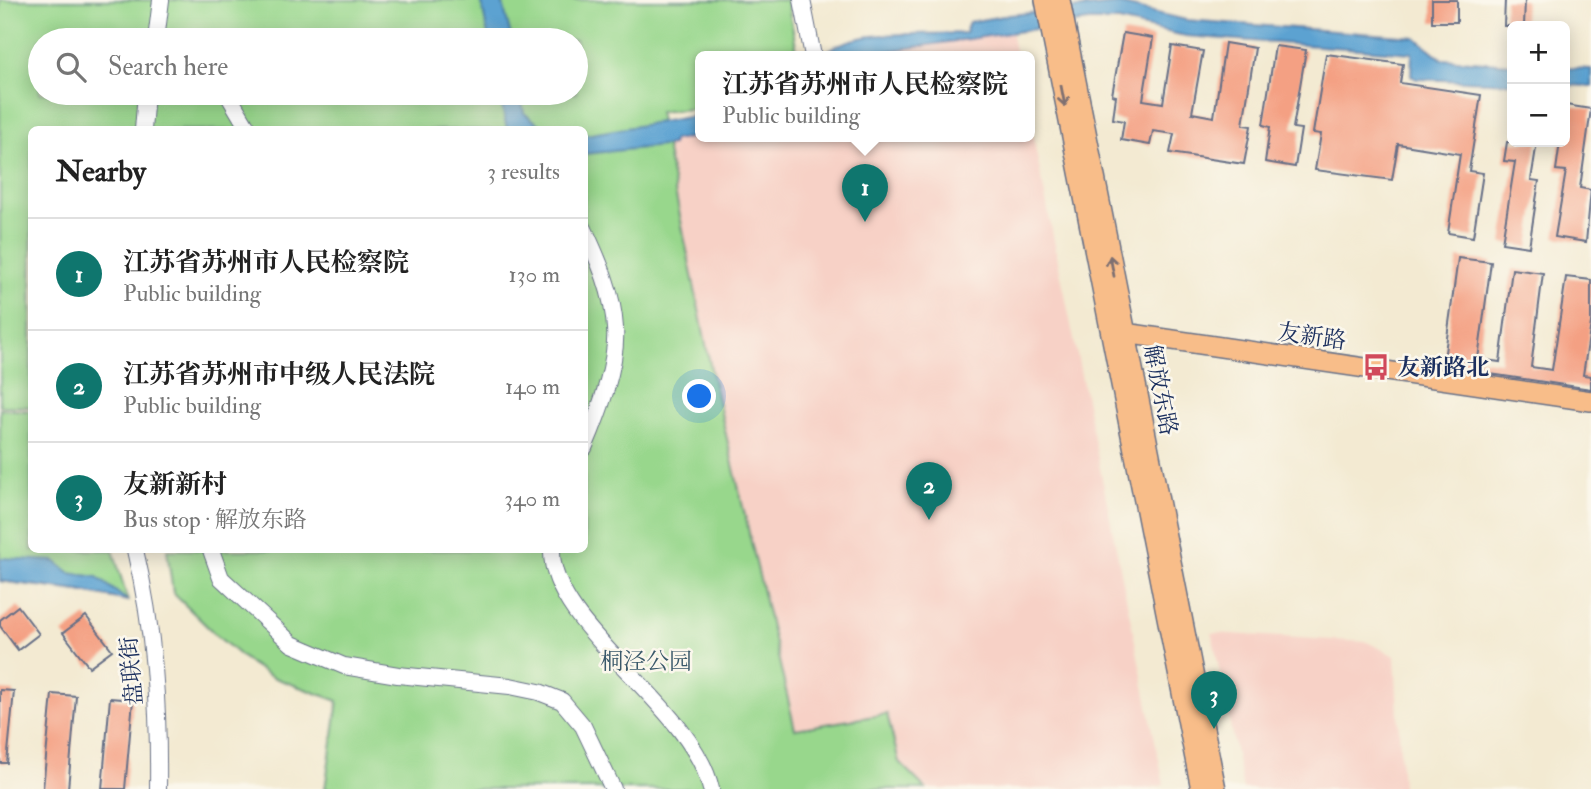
<!DOCTYPE html>
<meta charset="utf-8">
<style>
:root{--surface:#fff;--page:#f2f2f2;--text:#222;--muted:#767676;--line:#e0e0e0;--accent:#0f766e}
body{margin:0;font-family:"IM FELL Double Pica","Noto Serif SC",serif;background:var(--page);color:var(--text)}
.controls{position:absolute;right:21px;top:21px;display:grid;overflow:hidden;border-radius:10px;box-shadow:0 4px 18px #0003}
.controls button{width:63px;height:63px;display:grid;place-items:center;padding:0;border:0;border-bottom:2px solid var(--line);background:var(--surface);color:var(--text);font:35px sans-serif}
.you{position:absolute;left:700px;top:397px;width:24px;height:24px;margin:-18px;border:5px solid #fff;border-radius:50%;background:#1a73e8;box-shadow:0 0 0 10px #1a73e833}
.badge{display:grid;place-items:center;width:46px;height:46px;border-radius:50%;background:var(--accent);color:#fff;font-size:23px;font-weight:700}
.pin{position:absolute;translate:-50% -58px;filter:drop-shadow(0 2px 4px #0008)}
.pin::after{content:'';position:absolute;top:37px;width:24px;height:21px;background:inherit;clip-path:polygon(0 0,100% 0,50% 100%)}
.popup{position:absolute;left:695px;top:51px;width:340px;height:91px;box-sizing:border-box;display:grid;place-content:center;border-radius:10px;background:var(--surface);filter:drop-shadow(0 2px 5px #0005);font-size:23px;white-space:nowrap;color:var(--muted)}
.popup b{font-size:26px;color:var(--text)}
.popup::after{content:'';position:absolute;left:50%;top:100%;margin-left:-14px;border:14px solid transparent;border-top-color:var(--surface)}
.list{margin:0;padding:0;list-style:none}
h2{display:flex;justify-content:space-between;align-items:center;height:91px;margin:0;padding:0 28px;font-size:30px}
h2 small{font-size:23px;font-weight:400;color:var(--muted)}
.list li{display:grid;grid-template-columns:46px 1fr auto;gap:21px;align-items:center;box-sizing:border-box;height:112px;padding:0 28px;border-top:2px solid var(--line)}
.list b{display:block;font-size:26px;white-space:nowrap}
.list p{margin:0;font-size:23px;white-space:nowrap;color:var(--muted)}
.list em{font-size:23px;font-style:normal;color:var(--muted)}
.icon{flex:none;width:38px;height:38px;fill:none;stroke:currentColor;stroke-width:2;stroke-linecap:round;stroke-linejoin:round}
.map{position:relative;flex:none;width:1591px;height:789px;overflow:hidden}
.search{position:absolute;background:var(--surface);box-shadow:0 4px 18px #0003;left:28px;top:28px;width:560px;height:77px;display:flex;align-items:center;gap:18px;box-sizing:border-box;padding:0 24px;border-radius:38px;color:var(--muted);font-size:26px}
.panel{position:absolute;background:var(--surface);box-shadow:0 4px 18px #0003;left:28px;top:126px;width:560px;height:427px;border-radius:10px}
.map>svg:first-child{display:block}
.built{fill:#f7d1c6}
.green{fill:#98d78c;stroke:#5a8375;stroke-width:2;fill-rule:evenodd}
.water{fill:#5ba2d1;stroke:#3b6898;stroke-width:2}
.building{fill:#f4a083}
.lines{fill:none;stroke-linecap:round;stroke-linejoin:round}
.minor-casing{stroke:#677087;stroke-width:18}
.major-casing{stroke:#677087;stroke-width:22}
.minor{stroke:#fff;stroke-width:16}
.major{stroke:#f8bd89;stroke-width:19}
.oneway{stroke:#7e6f71}
.labels{text-anchor:middle;stroke-width:5;stroke-linejoin:round;paint-order:stroke}
.street-label{font-size:23px;fill:#1b2f5e;stroke:#fbf7ec}
.poi-label{font-size:23px;font-weight:bold;fill:#1b2f5e;stroke:#fbf7ec;text-anchor:start}
.park-label{font-size:23px;fill:#3a596a;stroke:#fbf7ec}
</style>
<div class="map">
<svg width="1591" height="789" viewBox="0 0 1591 789">
<rect width="100%" height="100%" fill="#fbf7ec"/>
<filter id="ink" filterUnits="userSpaceOnUse"><feTurbulence type="fractalNoise" baseFrequency=".0143" numOctaves="2"/><feDisplacementMap in="SourceGraphic" scale="14" xChannelSelector="R" yChannelSelector="G"/><feConvolveMatrix kernelMatrix="1 2 1 2 8 2 1 2 1" color-interpolation-filters="sRGB"/></filter>
<filter id="wash" filterUnits="userSpaceOnUse"><feTurbulence type="fractalNoise" baseFrequency=".00686" numOctaves="4" result="noise"/><feDisplacementMap in="SourceGraphic" scale="28" xChannelSelector="R" yChannelSelector="G"/><feGaussianBlur stdDeviation="1.57" result="paint"/><feColorMatrix in="noise" values="0 0 0 0 0 0 0 0 0 0 0 0 0 0 0 0 0 1.4 0 .05"/><feComposite in="paint" operator="in"/></filter>
<g filter="url(#wash)">
<rect width="100%" height="100%" fill="#f3ead2"/>
<path class="built" d="M1011 31 1016 56H856L859 54Z
M1030 122 1164 785 1147 789H926L899 762 887 714 796 729 713 379 665 146 672 145V140L705 136H1030Z
M1212 633 1367 642 1395 656 1402 789H1243Z"/>
<path class="green" d="M0 0H787L798 56H700V108L659 112 713 379 795 729 887 714 899 762 926 789H325L338 701 272 677 248 662 217 636 173 593 167 550H584V130H32L31 407 0 406ZM40 40H576V93H40Z
M0 409 31 411 32 550H113L128 601 79 591 0 581Z"/>
<path class="water" d="M481 0H502L512 40H489Z
M1120 4 1186 20 1415 37 1442 59 1512 64V83L1416 79 1411 75 1412 53 1185 36 1119 21H1089L856 56H822C852 26 924 36 965 33L969 22 1009 15Z
M1565 68 1591 69V86L1565 85Z
M499 93H520L524 113 546 129H507Z
M700 115V136H705L673 140 672 145 585 154V135Z
M0 558 55 561 70 573 97 577 128 601 79 591 0 581Z"/>
<g id="blocks">
<path class="building" d="M1432 0H1457V22H1432Z
M1505 0H1525L1524 26H1504Z
M1123 33 1153 38 1143 100 1163 103 1172 46 1203 51 1192 113 1214 117 1225 43 1255 48 1243 125 1251 126 1244 164 1170 153 1174 134 1153 131 1150 145 1121 140 1124 121 1113 119 1116 96 1112 95Z
M1275 46 1306 50 1293 128 1301 129 1295 167 1265 162 1270 127 1263 125Z
M1326 54 1403 64 1400 83 1481 95 1469 171 1483 173 1473 237 1448 233 1460 154 1398 144 1392 180 1315 170 1321 134 1313 133Z
M1566 105 1591 109 1580 188 1591 190 1586 242 1555 237 1566 171 1556 170 1560 142H1565Z
M1507 142H1537L1531 180 1539 181 1529 247 1502 243 1515 162 1504 161Z
M1458 258 1491 262 1478 359 1500 362 1512 269 1543 273 1531 367 1552 370 1566 277 1591 280V323L1583 375 1591 376V389L1443 367Z
M18 606 39 634 18 650 0 626V620Z
M86 616 112 650 89 667 63 633Z
M0 690 14 691 7 763H0Z
M52 694 76 696 68 789H43Z
M110 698 133 700 125 789H102Z"/>
</g>
</g>
<g filter="url(#ink)">
<use href="#blocks" fill-opacity="0" stroke="#677087" stroke-width="2"/>
<g class="lines">
<defs>
<path id="minor" d="M802 0 813 56
M156 40 161 0
M227 93 249 130
M143 130 146 93
M584 229C599 261 613 293 615 328 618 364 598 415 584 448
M135 550C154 629 159 707 158 789
M211 550 221 578 292 644 344 666 398 675 510 686 539 692 562 701 583 726 613 789
M552 550C550 628 692 704 711 789"/>
<path id="major" d="M1045 0 1201 789
M1060 0 1216 789
M1114 336 1125 333 1591 401"/>
</defs>
<use href="#minor" class="minor-casing"/>
<use href="#major" class="major-casing"/>
<use href="#minor" class="minor"/>
<use href="#major" class="major"/>
</g>
<defs><path id="oneway-shaft" d="M-6 0H5M1.5-3L5.5 0L1.5 3" fill="none" stroke-width="1.6" stroke-linecap="round" stroke-linejoin="round" transform="scale(1.75)"/></defs>
<g class="oneway">
<use href="#oneway-shaft" transform="translate(1063 96) rotate(79)"/>
<use href="#oneway-shaft" transform="translate(1112 266) rotate(-101)"/>
</g>
</g>
<defs>
<symbol id="bus-bare" viewBox="-9 -9 18 18"><path d="M-5-6H5V4H4V6H2V4H-2V6H-4V4H-5ZM-3.5-4V0h7V-4ZM-3.5 1.2v1.5H-2V1.2ZM2 1.2v1.5H3.5V1.2Z" fill="#d1495b" stroke="#fbf7ec" stroke-width="2.5" paint-order="stroke"/></symbol>
</defs>
<g fill-rule="evenodd">
<use href="#bus-bare" x="1357" y="348" width="38" height="38"/>
</g>
<g class="labels">
<g class="street-label">
<text transform="translate(1312 336) rotate(8)" y="8">友新路</text>
<text transform="translate(1161 390) rotate(79)" y="8">解放东路</text>
<text transform="translate(131 671) rotate(-95)" y="8">盘联街</text>
</g>
<g class="poi-label">
<text x="1397" y="375">友新路北</text>
</g>
<g class="park-label">
<text x="646" y="669">桐泾公园</text>
</g>
</g>
</svg>
<div class="controls">
<button>+</button>
<button>−</button>
</div>
<div class="you"></div>
<div class="pin badge" style="left:865px;top:222px">1</div>
<div class="popup"><b>江苏省苏州市人民检察院</b>Public building</div>
<div class="pin badge" style="left:929px;top:520px">2</div>
<div class="pin badge" style="left:1214px;top:729px">3</div>
<div class="search"><svg class="icon" aria-label="search" viewBox="0 0 24 24"><circle cx="10" cy="10" r="6"/><path d="M15 15l6 6"/></svg>Search here</div>
<section class="panel">
<h2>Nearby<small>3 results</small></h2>
<ul class="list">
<li><span class="badge">1</span><div><b>江苏省苏州市人民检察院</b><p>Public building</p></div><em>130 m</em></li>
<li><span class="badge">2</span><div><b>江苏省苏州市中级人民法院</b><p>Public building</p></div><em>140 m</em></li>
<li><span class="badge">3</span><div><b>友新新村</b><p>Bus stop · 解放东路</p></div><em>340 m</em></li>
</ul>
</section>
</div>
